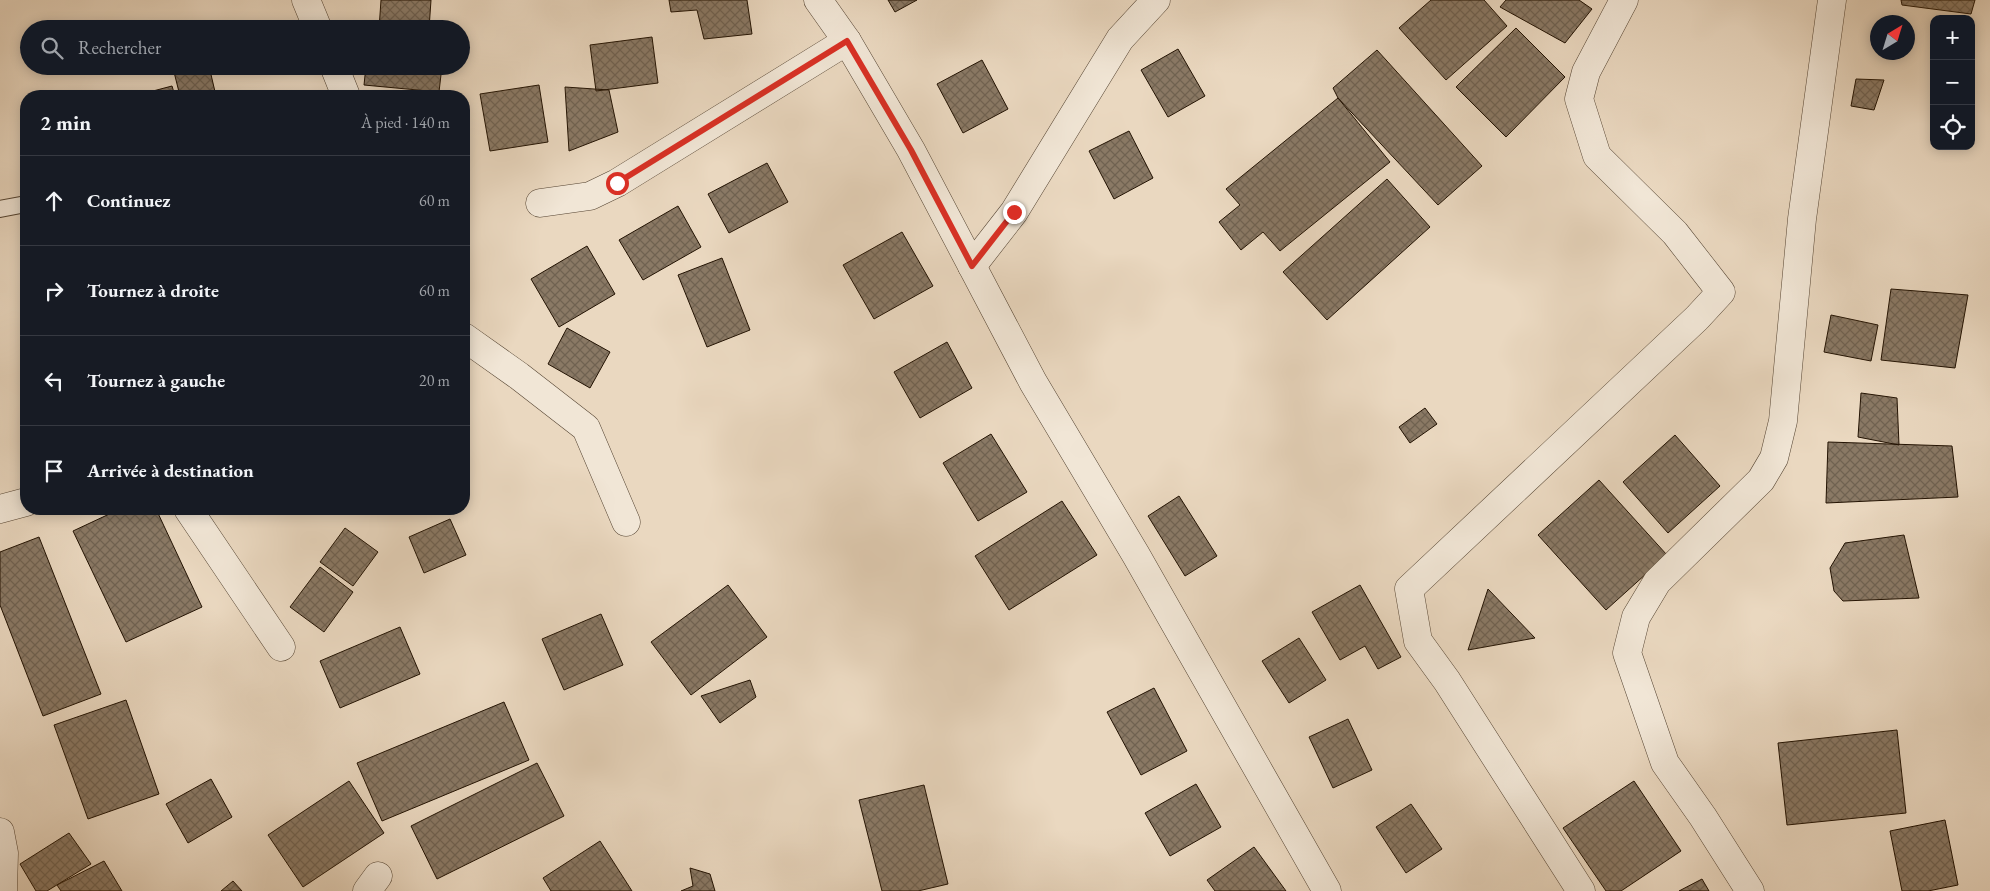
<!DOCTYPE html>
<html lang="fr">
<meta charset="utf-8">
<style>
:root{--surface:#171b24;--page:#242831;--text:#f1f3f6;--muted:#9ea1a6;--line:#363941}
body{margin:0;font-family:"EB Garamond",serif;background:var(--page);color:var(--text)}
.controls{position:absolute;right:15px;top:15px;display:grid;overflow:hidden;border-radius:10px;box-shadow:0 2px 12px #0003}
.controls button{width:45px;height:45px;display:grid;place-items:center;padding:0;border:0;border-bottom:1px solid var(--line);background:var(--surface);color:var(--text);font:25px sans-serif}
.compass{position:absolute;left:1870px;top:15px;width:45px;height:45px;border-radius:50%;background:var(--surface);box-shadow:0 2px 12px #0003;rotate:38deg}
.stop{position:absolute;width:15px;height:15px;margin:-11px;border:4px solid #d93025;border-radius:50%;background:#fff}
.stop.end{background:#d93025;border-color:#fff;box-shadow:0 1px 5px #0008}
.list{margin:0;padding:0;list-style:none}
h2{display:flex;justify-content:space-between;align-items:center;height:65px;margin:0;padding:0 20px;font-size:21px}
h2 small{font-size:16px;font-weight:400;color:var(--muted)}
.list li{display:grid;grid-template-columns:32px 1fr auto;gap:15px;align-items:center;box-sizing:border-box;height:90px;padding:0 20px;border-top:1px solid var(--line)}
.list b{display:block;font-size:19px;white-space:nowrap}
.list em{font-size:16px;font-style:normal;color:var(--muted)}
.icon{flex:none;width:28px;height:28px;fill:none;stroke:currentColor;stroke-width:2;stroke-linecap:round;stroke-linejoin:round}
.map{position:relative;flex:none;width:1990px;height:891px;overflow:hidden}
.search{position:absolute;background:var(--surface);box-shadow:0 2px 12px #0003;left:20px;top:20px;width:450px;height:55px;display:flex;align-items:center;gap:12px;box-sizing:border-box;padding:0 18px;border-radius:28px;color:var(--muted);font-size:19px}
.panel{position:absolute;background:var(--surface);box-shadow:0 2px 12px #0003;left:20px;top:90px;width:450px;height:425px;border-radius:20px}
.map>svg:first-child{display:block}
.building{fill:url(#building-cross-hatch);stroke:#231303}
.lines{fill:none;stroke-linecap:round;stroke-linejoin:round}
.service-casing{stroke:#554432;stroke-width:18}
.minor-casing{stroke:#554432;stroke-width:29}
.tertiary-casing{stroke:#554432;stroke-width:29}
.service{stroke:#f1e6d6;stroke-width:16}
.minor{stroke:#f1e6d6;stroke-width:28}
.tertiary{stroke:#f1e6d6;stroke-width:28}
.route{stroke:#d93025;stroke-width:6}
</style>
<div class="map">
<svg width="1990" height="891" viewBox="0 0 1990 891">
<defs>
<pattern id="building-cross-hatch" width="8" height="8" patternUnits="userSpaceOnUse" patternTransform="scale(1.25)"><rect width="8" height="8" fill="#8a7965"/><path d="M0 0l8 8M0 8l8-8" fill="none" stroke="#706251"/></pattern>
</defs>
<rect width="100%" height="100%" fill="#ead8c0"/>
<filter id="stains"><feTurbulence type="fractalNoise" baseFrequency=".004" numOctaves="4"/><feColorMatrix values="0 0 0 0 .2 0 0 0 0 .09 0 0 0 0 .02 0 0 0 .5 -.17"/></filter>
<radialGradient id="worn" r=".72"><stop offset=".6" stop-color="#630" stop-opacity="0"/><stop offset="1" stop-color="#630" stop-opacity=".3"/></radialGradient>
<path class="building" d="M381 0H431L429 29H379Z
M669 0H747L752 34 704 39 697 10 671 12Z
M888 0H917L895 12Z
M1431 0H1484L1507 26 1446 80 1399 28Z
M1506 0H1579L1592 9 1565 43 1500 7Z
M1901 0H1975L1971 14 1902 5Z
M1516 28 1565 77 1506 137 1456 87Z
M652 37 658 83 596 91 590 45Z
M1178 49 1205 96 1168 117 1141 70Z
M1377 50 1482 166 1438 205 1338 98 1333 88Z
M982 60 1008 109 963 133 937 84Z
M180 66H209L216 96H180L173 68Z
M366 66H442L439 92 364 85Z
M1856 79 1884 80 1874 110 1851 106Z
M539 85 548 142 490 151 480 94Z
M172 86 175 96H134Z
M565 87 609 90 618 132 569 151Z
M1338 98 1390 162 1280 251 1263 232 1241 250 1219 222 1240 205 1226 189Z
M1129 131 1153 178 1114 199 1089 151Z
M767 163 788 202 729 233 708 194Z
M1387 179 1430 227 1327 320 1283 272Z
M678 206 701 247 643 280 619 240Z
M902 232 933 286 874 319 843 265Z
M587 246 615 294 559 327 531 279Z
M722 258 750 330 707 347 678 275Z
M1891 289 1968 295 1955 368 1881 360Z
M1831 315 1878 325 1871 361 1824 352Z
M567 328 610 352 590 388 548 364Z
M947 342 972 388 920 418 894 372Z
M1861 393 1897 398 1899 445 1858 437Z
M1425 408 1437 424 1410 443 1399 427Z
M991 434 1027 492 978 521 943 463Z
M1675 435 1720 486 1668 533 1623 482Z
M1828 442 1952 446 1958 497 1826 503Z
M1599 480 1667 555 1606 610 1538 535Z
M1179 496 1217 556 1185 576 1148 516Z
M1062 501 1097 555 1009 610 975 556Z
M120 509H156L202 607 126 642 73 531Z
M450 519 466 555 424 573 409 537Z
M345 528 378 552 353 586 320 562Z
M1904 535 1919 598 1843 601 1834 591 1830 568 1845 543Z
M39 537 101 694 43 716 0 605V552Z
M320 567 353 592 324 632 290 607Z
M728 585 767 637 691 695 651 642Z
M1360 585 1401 657 1378 669 1365 646 1340 660 1312 612Z
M1488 589 1535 638 1468 650Z
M601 614 623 665 564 690 542 639Z
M400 627 420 674 340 708 320 661Z
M1299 638 1326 680 1289 703 1262 661Z
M750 680 756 697 720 723 701 696Z
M1154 688 1187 751 1141 775 1107 712Z
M126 700 159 794 88 819 54 725Z
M504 702 529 760 382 821 357 763Z
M1348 719 1372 770 1333 788 1309 737Z
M1897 730 1906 813 1787 825 1778 743Z
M537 763 564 816 437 879 411 826Z
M211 779 232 817 188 843 166 804Z
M349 781 384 833 303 887 268 835Z
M1634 781 1681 851 1621 891H1606L1563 828Z
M1196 784 1221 827 1170 856 1145 813Z
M924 785 948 884 918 891H882L859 800Z
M1411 804 1442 849 1406 873 1376 827Z
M1945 820 1958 885 1928 891H1902L1890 831Z
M69 833 91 864 47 891H36L20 864Z
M600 841 632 891H551L543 878Z
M1254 847 1286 891H1215L1207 880Z
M104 861 122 891H61L57 885Z
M690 868 710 874 715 891H681L693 886Z
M1702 879 1709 891H1679Z
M233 881 242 891H221Z"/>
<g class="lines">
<defs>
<path id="service" d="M0 209 26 204"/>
<path id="minor" d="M306 0 318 29
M334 66 346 96
M540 203 590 196 617 183 847 41
M972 266 1014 212 1120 39 1156 0
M464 337 519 376 586 428 626 522
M0 509 26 502
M188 509 281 647
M0 832 4 853 3 891
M367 891 378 876
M1581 891 1447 681 1418 641 1409 589 1697 318 1721 292 1675 233 1597 156 1579 99 1586 72 1624 0
M1750 891 1703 817 1665 763 1627 653 1636 617 1657 582 1761 480 1774 458 1783 421 1802 219 1832 0"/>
<path id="tertiary" d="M818 0 847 41 911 150 1033 382 1136 555 1327 891"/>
</defs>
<use href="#service" class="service-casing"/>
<use href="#minor" class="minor-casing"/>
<use href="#tertiary" class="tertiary-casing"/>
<use href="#service" class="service"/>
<use href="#minor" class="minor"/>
<use href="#tertiary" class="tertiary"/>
</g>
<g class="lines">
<path class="route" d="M617 183 847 41 911 150 972 266 1014 212"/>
</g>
<rect width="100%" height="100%" filter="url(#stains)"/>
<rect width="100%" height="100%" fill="url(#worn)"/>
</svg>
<div class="controls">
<button>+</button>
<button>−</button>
<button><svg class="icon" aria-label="locate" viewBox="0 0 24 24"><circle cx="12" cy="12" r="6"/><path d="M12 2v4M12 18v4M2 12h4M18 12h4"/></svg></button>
</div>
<svg class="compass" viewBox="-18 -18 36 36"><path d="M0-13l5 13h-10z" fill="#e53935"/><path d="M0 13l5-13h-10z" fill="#9ea1a6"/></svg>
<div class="stop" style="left:617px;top:183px"></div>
<div class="stop end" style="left:1014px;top:212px"></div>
<div class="search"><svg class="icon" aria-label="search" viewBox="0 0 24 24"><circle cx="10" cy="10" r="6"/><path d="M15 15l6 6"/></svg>Rechercher</div>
<section class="panel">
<h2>2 min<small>À pied · 140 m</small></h2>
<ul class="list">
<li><svg class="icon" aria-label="ahead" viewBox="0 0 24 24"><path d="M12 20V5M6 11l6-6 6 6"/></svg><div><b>Continuez</b></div><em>60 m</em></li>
<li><svg class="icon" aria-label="right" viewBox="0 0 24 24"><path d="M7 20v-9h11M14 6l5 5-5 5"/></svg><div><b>Tournez à droite</b></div><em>60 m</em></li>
<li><svg class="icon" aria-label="left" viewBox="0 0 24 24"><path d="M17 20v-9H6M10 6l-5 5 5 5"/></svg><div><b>Tournez à gauche</b></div><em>20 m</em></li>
<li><svg class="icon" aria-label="arrive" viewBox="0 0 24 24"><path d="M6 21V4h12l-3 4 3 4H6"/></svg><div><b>Arrivée à destination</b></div></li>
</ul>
</section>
</div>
